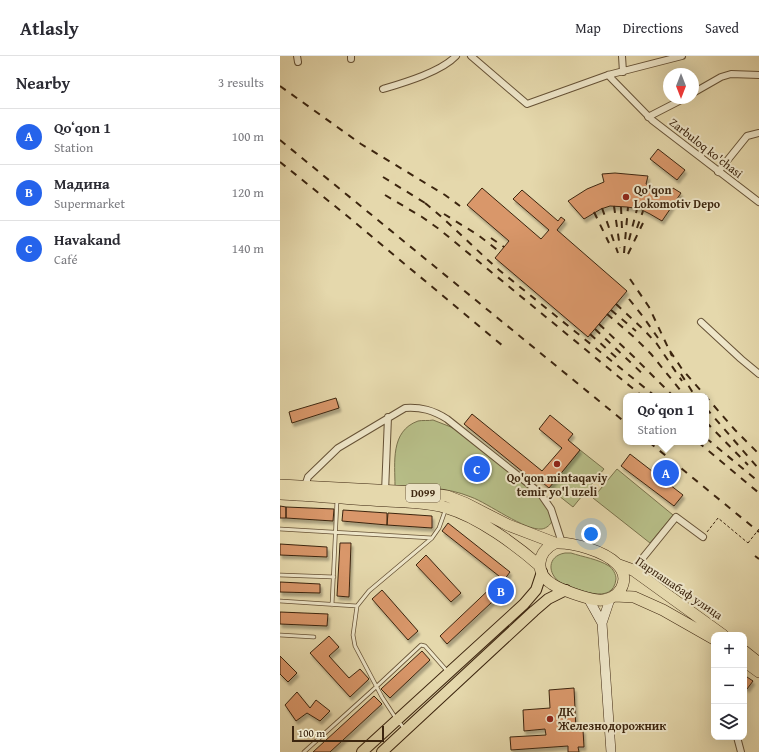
<!DOCTYPE html>
<meta charset="utf-8">
<style>
:root{--surface:#fff;--page:#f7f7f7;--text:#2b2b33;--muted:#7c7c81;--line:#e1e1e2;--accent:#2563eb}
body{margin:0;font-family:"Gentium Book Plus",serif;background:var(--page);color:var(--text)}
.controls{position:absolute;right:12px;bottom:12px;display:grid;overflow:hidden;border-radius:8px;box-shadow:0 4px 16px #0002}
.controls button{width:36px;height:36px;display:grid;place-items:center;padding:0;border:0;border-bottom:1px solid var(--line);background:var(--surface);color:var(--text);font:20px sans-serif}
.compass{position:absolute;left:383px;top:12px;width:36px;height:36px;border-radius:50%;background:var(--surface);box-shadow:0 4px 16px #0002;rotate:180deg}
.scale{position:absolute;left:12px;bottom:10px;width:92px;box-sizing:border-box;padding-left:4px;border:2px solid #3c250f;border-top:0;font-size:11px;line-height:14px;white-space:nowrap;color:#3c250f;-webkit-text-stroke:3px #eee6c9;paint-order:stroke}
.you{position:absolute;left:311px;top:478px;width:14px;height:14px;margin:-10px;border:3px solid #fff;border-radius:50%;background:#1a73e8;box-shadow:0 0 0 6px #1a73e833}
.badge{display:grid;place-items:center;width:26px;height:26px;border-radius:50%;background:var(--accent);color:#fff;font-size:13px;font-weight:700}
.pin{position:absolute;translate:-50% -50%;border:2px solid #fff;box-shadow:0 1px 4px #0006}
.popup{position:absolute;left:343px;top:337px;width:86px;height:52px;box-sizing:border-box;display:grid;place-content:center;border-radius:8px;background:var(--surface);filter:drop-shadow(0 1px 3px #0005);font-size:13px;white-space:nowrap;color:var(--muted)}
.popup b{font-size:15px;color:var(--text)}
.popup::after{content:'';position:absolute;left:50%;top:100%;margin-left:-8px;border:8px solid transparent;border-top-color:var(--surface)}
.list{margin:0;padding:0;list-style:none}
h2{display:flex;justify-content:space-between;align-items:center;height:52px;margin:0;padding:0 16px;font-size:17px}
h2 small{font-size:13px;font-weight:400;color:var(--muted)}
.list li{display:grid;grid-template-columns:26px 1fr auto;gap:12px;align-items:center;box-sizing:border-box;height:56px;padding:0 16px;border-top:1px solid var(--line)}
.list b{display:block;font-size:15px;white-space:nowrap}
.list p{margin:0;font-size:13px;white-space:nowrap;color:var(--muted)}
.list em{font-size:13px;font-style:normal;color:var(--muted)}
.icon{flex:none;width:22px;height:22px;fill:none;stroke:currentColor;stroke-width:2;stroke-linecap:round;stroke-linejoin:round}
.map{position:relative;flex:none;width:479px;height:696px;overflow:hidden}
header{display:flex;align-items:center;gap:24px;box-sizing:border-box;height:56px;padding:0 20px;background:var(--surface);border-bottom:1px solid var(--line)}
header strong{font-size:19px}
nav{display:flex;gap:22px;margin-inline-start:auto;font-size:14px}
main{display:flex}
aside{flex:1;background:var(--surface)}
.map>svg:first-child{display:block}
.green{fill:#b7be88;stroke:#7a724c}
.building{fill:#d9976b;stroke:#3c250f;filter:url(#shadow)}
.lines{fill:none;stroke-linecap:round;stroke-linejoin:round}
.lane-casing{stroke:#665236;stroke-width:4.5}
.street-casing{stroke:#665236;stroke-width:8}
.secondary-casing{stroke:#3c250f;stroke-width:10}
.primary-casing{stroke:#3c250f;stroke-width:12}
.highway-casing{stroke:#3c250f;stroke-width:12}
.path{stroke:#3c250f;stroke-width:1;stroke-dasharray:3 2;stroke-linecap:butt}
.lane{stroke:#eee6c9;stroke-width:3}
.street{stroke:#eee6c9;stroke-width:6}
.secondary{stroke:#eee6c9;stroke-width:9}
.primary{stroke:#e5d8ac;stroke-width:10}
.highway{stroke:#e5d8ac;stroke-width:11}
.rail{stroke:#3c250f;stroke-width:2;stroke-dasharray:7 7;stroke-linecap:butt}
.path-bridge{stroke:#3c250f;stroke-width:1;stroke-dasharray:3 2;stroke-linecap:butt}
.poi-dot{fill:#8f2418;stroke:#eee6c9;stroke-width:1.5}
.labels{text-anchor:middle;stroke-width:4;stroke-linejoin:round;paint-order:stroke}
.shield{fill:#eee6c9;stroke:#715f47;stroke-width:1}
.shield-label{font-size:11px;font-weight:bold;fill:#3c250f}
.street-label{font-size:12px;fill:#3c250f;stroke:#eee6c9}
.poi-label{font-size:12px;font-weight:bold;fill:#3c250f;stroke:#eee6c9;text-anchor:start}
</style>
<header>
<strong>Atlasly</strong>
<nav><a>Map</a><a>Directions</a><a>Saved</a></nav>
</header>
<main>
<aside>
<h2>Nearby<small>3 results</small></h2>
<ul class="list">
<li><span class="badge">A</span><div><b>Qoʻqon 1</b><p>Station</p></div><em>100 m</em></li>
<li><span class="badge">B</span><div><b>Мадина</b><p>Supermarket</p></div><em>120 m</em></li>
<li><span class="badge">C</span><div><b>Havakand</b><p>Café</p></div><em>140 m</em></li>
</ul>
</aside>
<div class="map">
<svg width="479" height="696" viewBox="0 0 479 696">
<defs>
<filter id="shadow"><feDropShadow dx="2" dy="3.5" stdDeviation="1" flood-color="#0004"/></filter>
</defs>
<rect width="100%" height="100%" fill="#e5d8ac"/>
<filter id="stains"><feTurbulence type="fractalNoise" baseFrequency=".005" numOctaves="4"/><feColorMatrix values="0 0 0 0 .2 0 0 0 0 .09 0 0 0 0 .02 0 0 0 .5 -.17"/></filter>
<radialGradient id="worn" r=".72"><stop offset=".6" stop-color="#630" stop-opacity="0"/><stop offset="1" stop-color="#630" stop-opacity=".3"/></radialGradient>
<path class="green" d="M153 364 171 371 194 385 262 444 272 457 273 464C270 469 267 472 262 473 245 475 208 447 191 441 167 431 140 431 115 430 115 407 110 375 138 365 142 364 149 365 153 364Z
M300 394 324 413 293 451 269 432Z
M337 413 393 459 370 487 313 442Z
M285 497H291C303 501 318 503 329 510 333 513 336 518 336 523 333 551 296 532 281 527 267 518 267 500 285 497Z"/>
<path class="building" d="M378 93 405 114 397 124 370 103Z
M335 117 368 120 366 128 388 138 393 132 401 137 382 165 370 158 360 153 347 151 330 150 321 153 304 163 288 145 307 133 324 126 322 118Z
M202 132 261 183 269 174 233 143 242 134 278 165 281 161 285 164 277 174 347 235 308 281 215 202 229 185 187 149Z
M56 342 59 352 12 367 9 356Z
M192 358 262 415 282 392 259 373 270 359 293 378 288 384 300 394 269 432 257 422 254 425 184 368Z
M350 398 403 439 394 450 341 410Z
M0 450 6 451V462H0Z
M6 451 54 453 53 465 6 462Z
M63 454 107 457V469L62 465Z
M108 457 152 460V472L107 469Z
M168 467 230 516 224 524 162 475Z
M60 487H71L69 541 57 540Z
M0 488 47 491V501L0 499Z
M146 499 181 537 171 546 136 509Z
M218 525 226 533 167 588 160 580Z
M0 526 40 528V537L0 536Z
M102 534 138 575 128 584 92 543Z
M0 556 48 558 47 570 0 568Z
M49 580 59 591 49 600 69 622 80 613 89 623 70 641 30 597Z
M142 595 150 604 110 642 101 633Z
M0 600 17 617 8 626 0 618Z
M464 619 473 625 467 633 464 630Z
M294 632 296 674H303L304 691H298L299 696H288V690L231 694 230 681 266 679 265 673 244 675 243 654 270 652 269 634Z
M17 636 30 652 36 644 50 655 40 665 27 657 16 665 5 649Z
M94 640 102 648 50 696H33Z"/>
<g class="lines">
<defs>
<path id="lane" d="M0 473 152 482
M0 519 54 521
M0 545 77 550
M52 549 57 444
M0 579 34 581
M125 673 117 664 102 641 75 590 73 579 77 550 89 535 152 482 159 472 165 455
M24 696 96 631 141 589 145 590 168 616"/>
<path id="street" d="M17 0 18 6
M71 0V3
M191 0 247 48 328 19 402 0
M342 0 343 16
M328 19 372 64 479 146
M103 33C123 27 161 16 176 0
M413 37 441 21 451 18 479 19
M368 61 405 42
M438 116 467 80 479 77
M421 266 461 303 479 318
M25 430 28 421 58 392 125 352C141 351 153 354 167 363L260 437 271 453 282 487
M105 436 108 361
M353 514 396 461 423 481
M457 681 461 696"/>
<path id="secondary" d="M308 542 322 567
M330 543 322 567 331 696"/>
<path id="primary" d="M82 696 244 548 256 534 262 516
M102 696 254 555 268 543 286 534"/>
<path id="highway" d="M0 429 136 436 167 440 185 447 228 469 275 487
M0 438C36 440 71 443 107 445 126 446 149 446 167 452 198 461 236 489 260 510
M275 487C293 486 324 495 337 508 353 524 338 546 318 544 307 543 281 534 272 528 254 517 257 496 275 487Z
M339 509 353 514 443 579
M335 540 354 541 383 554 434 583
M464 595 479 607
M464 605 479 616"/>
</defs>
<use href="#lane" class="lane-casing"/>
<use href="#street" class="street-casing"/>
<use href="#secondary" class="secondary-casing"/>
<use href="#primary" class="primary-casing"/>
<use href="#highway" class="highway-casing"/>
<path class="path" d="M427 476 438 462 468 487"/>
<use href="#lane" class="lane"/>
<use href="#street" class="street"/>
<use href="#secondary" class="secondary"/>
<use href="#primary" class="primary"/>
<use href="#highway" class="highway"/>
<path class="rail" d="M0 30 81 88 165 139 180 150
M0 84 346 367
M0 106 66 159 223 290
M103 121 150 150
M105 139 142 161 159 173 362 340
M145 147C171 168 194 192 219 214L375 340
M334 150 340 192
M341 151 342 173
M322 152 338 197
M314 156 329 187
M164 158 198 179 220 196
M357 172 363 155
M211 182 224 191
M349 184 357 153
M344 197 348 151
M348 198 363 167
M350 223 369 251 392 300
M349 243 364 262 378 282
M336 248 364 274 377 288 402 325
M331 254 356 275
M327 258 354 281 371 298 405 340
M319 268 354 301 393 340
M315 273 365 320
M310 278 338 303
M390 295 402 313 455 374 479 398
M401 318 415 340
M426 352 478 412
M426 366 468 409
M426 382 479 426
M369 386 479 476
M418 386 479 437
M475 500 479 503"/>
<path class="path-bridge" d="M468 487 479 473"/>
</g>
<g class="poi-dot">
<circle cx="346" cy="141" r="4"/>
<circle cx="277" cy="408" r="4"/>
<circle cx="270" cy="663" r="4"/>
</g>
<g class="labels">
<rect class="shield" x="126" y="428" width="34" height="18" rx="3"/>
<g class="shield-label">
<text x="143" y="441">D099</text>
</g>
<g class="street-label">
<text transform="translate(426 92) rotate(38)" y="4">Zarbuloq ko'chasi</text>
<text transform="translate(399 532) rotate(34)" y="4">Парпашабаф улица</text>
</g>
<g class="poi-label">
<text x="354" y="138">Qo'qon<tspan x="354" dy="14">Lokomotiv Depo</tspan></text>
<text x="277" y="426" text-anchor="middle">Qo'qon mintaqaviy<tspan x="277" dy="14">temir yo'l uzeli</tspan></text>
<text x="278" y="660">ДК<tspan x="278" dy="14">Железнодорожник</tspan></text>
</g>
</g>
<rect width="100%" height="100%" filter="url(#stains)"/>
<rect width="100%" height="100%" fill="url(#worn)"/>
</svg>
<div class="controls">
<button>+</button>
<button>−</button>
<button><svg class="icon" aria-label="layers" viewBox="0 0 24 24"><path d="M12 4l9 5-9 5-9-5zM3 14l9 5 9-5"/></svg></button>
</div>
<svg class="compass" viewBox="-18 -18 36 36"><path d="M0-13l5 13h-10z" fill="#e53935"/><path d="M0 13l5-13h-10z" fill="#7c7c81"/></svg>
<div class="scale">100 m</div>
<div class="you"></div>
<div class="pin badge" style="left:386px;top:417px">A</div>
<div class="popup"><b>Qoʻqon 1</b>Station</div>
<div class="pin badge" style="left:221px;top:535px">B</div>
<div class="pin badge" style="left:197px;top:413px">C</div>
</div>
</main>
